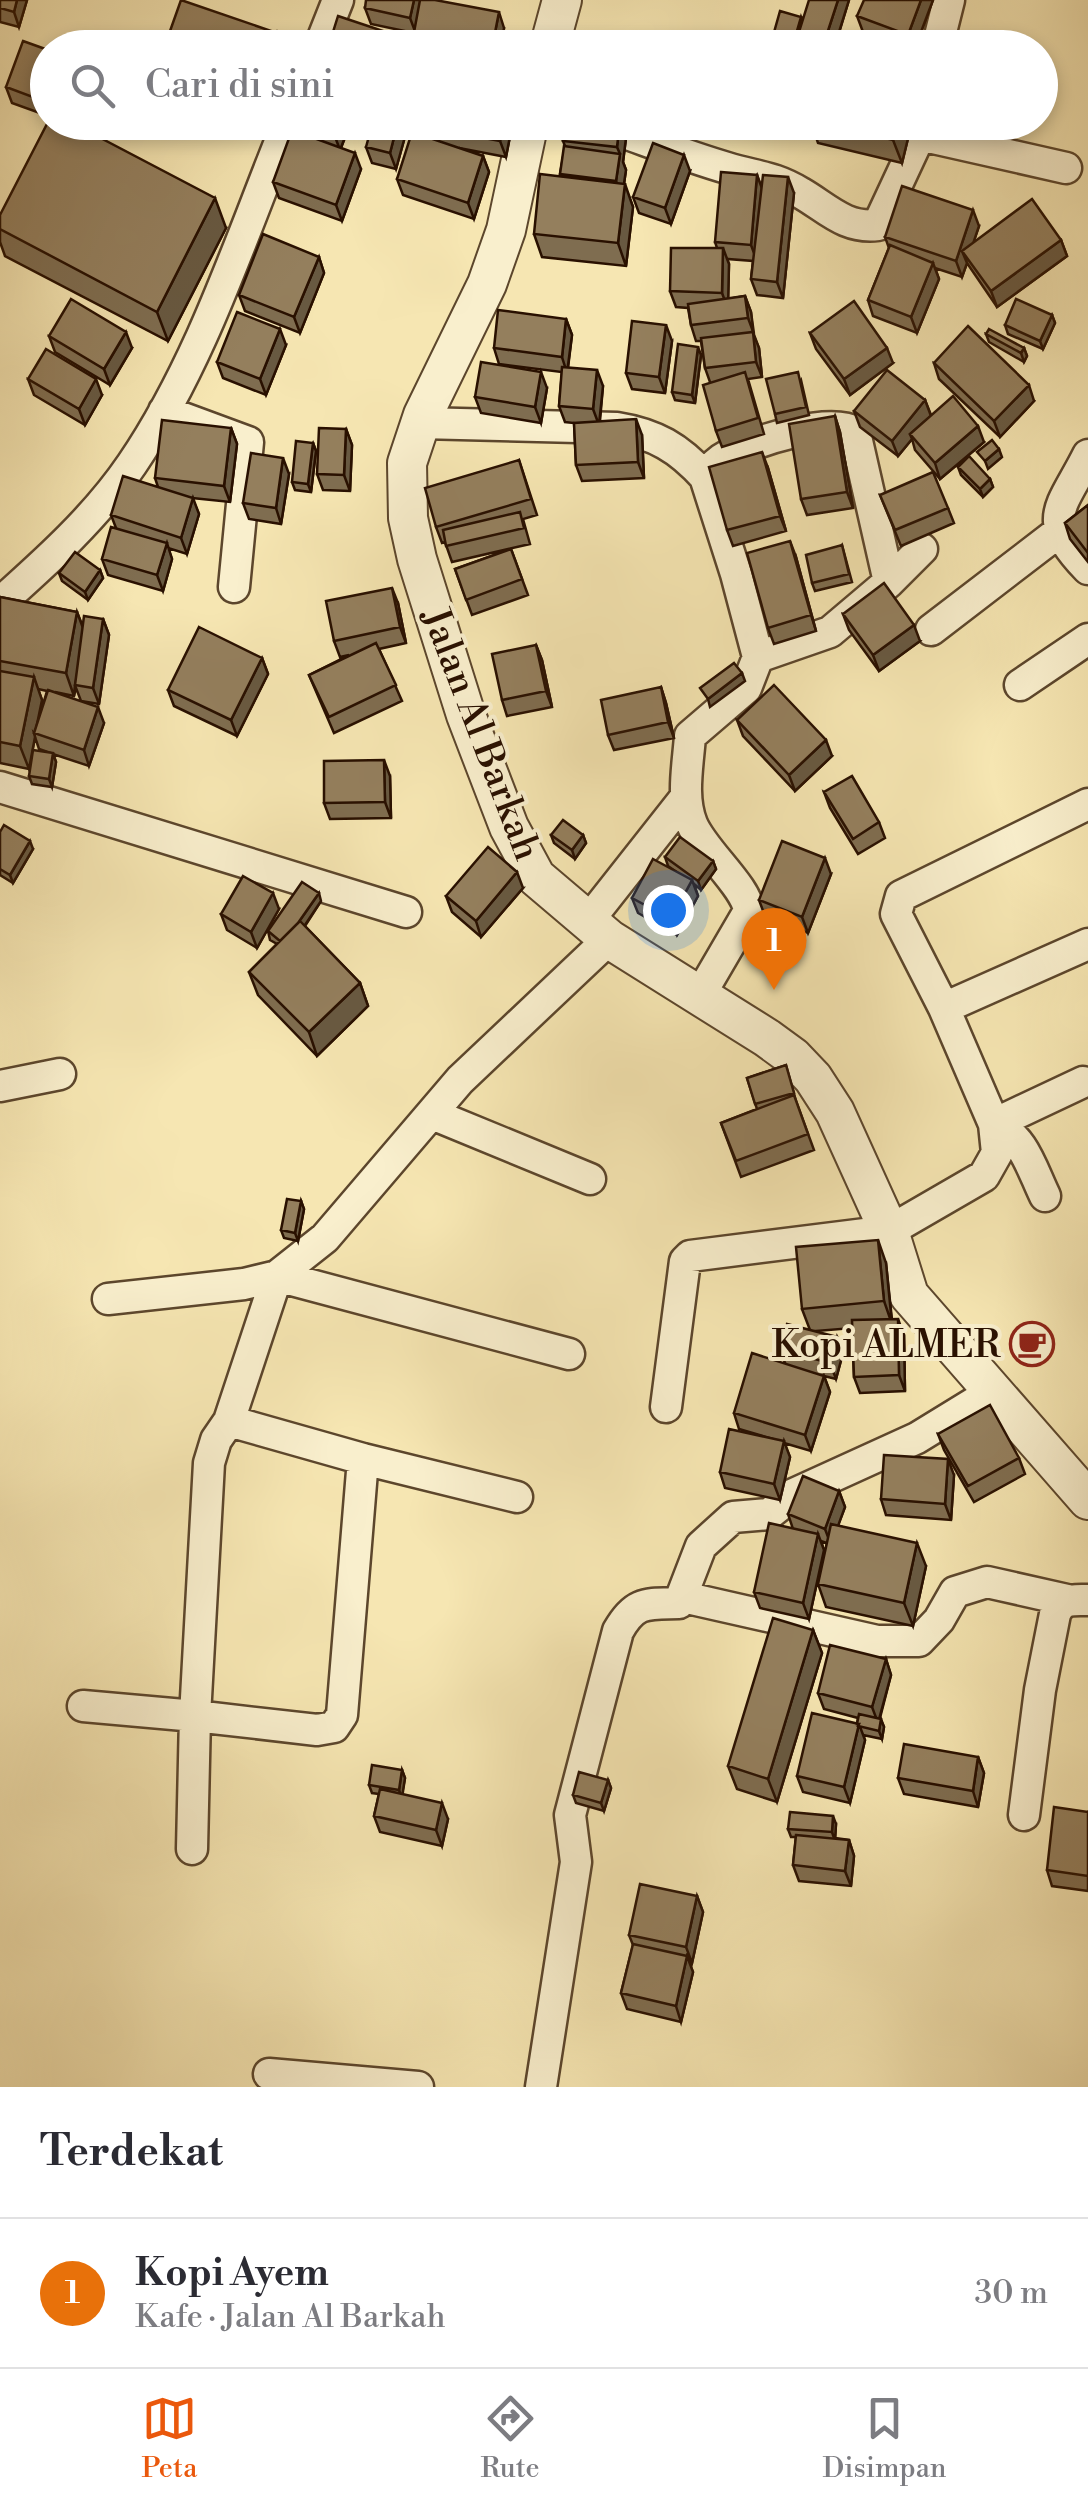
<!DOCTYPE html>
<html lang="id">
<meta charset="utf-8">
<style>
:root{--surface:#fff;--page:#f2f2f3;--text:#2b2b33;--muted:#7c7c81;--line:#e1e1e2;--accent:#ea580c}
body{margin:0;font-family:"Libre Bodoni",serif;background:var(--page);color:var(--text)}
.you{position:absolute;left:668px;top:910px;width:35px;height:35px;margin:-25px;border:8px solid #fff;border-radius:50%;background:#1a73e8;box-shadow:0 0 0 15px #1a73e833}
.badge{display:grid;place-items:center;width:65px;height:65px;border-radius:50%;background:var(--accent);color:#fff;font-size:32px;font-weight:700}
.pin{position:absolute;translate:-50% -82px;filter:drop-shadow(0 2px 5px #0008)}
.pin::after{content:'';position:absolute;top:52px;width:35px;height:30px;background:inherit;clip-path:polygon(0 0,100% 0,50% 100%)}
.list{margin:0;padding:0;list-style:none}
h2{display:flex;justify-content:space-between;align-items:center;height:130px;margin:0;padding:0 40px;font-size:42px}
h2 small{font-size:32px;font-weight:400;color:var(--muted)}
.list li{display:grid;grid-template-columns:65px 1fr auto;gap:30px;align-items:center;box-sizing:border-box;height:150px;padding:0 40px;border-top:2px solid var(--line)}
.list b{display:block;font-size:38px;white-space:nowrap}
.list p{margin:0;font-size:32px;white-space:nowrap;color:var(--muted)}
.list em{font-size:32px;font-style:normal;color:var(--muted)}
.icon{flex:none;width:55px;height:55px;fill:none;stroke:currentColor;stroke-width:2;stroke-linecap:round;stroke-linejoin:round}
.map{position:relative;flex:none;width:1088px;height:2087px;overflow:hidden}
.search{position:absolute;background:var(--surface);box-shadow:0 5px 15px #0003;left:30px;right:30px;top:30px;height:110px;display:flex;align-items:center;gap:25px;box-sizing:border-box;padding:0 35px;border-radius:55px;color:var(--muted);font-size:38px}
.sheet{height:280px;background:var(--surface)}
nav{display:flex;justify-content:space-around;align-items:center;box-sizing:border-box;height:140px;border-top:2px solid var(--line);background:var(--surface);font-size:28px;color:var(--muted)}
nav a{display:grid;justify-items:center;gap:5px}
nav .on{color:var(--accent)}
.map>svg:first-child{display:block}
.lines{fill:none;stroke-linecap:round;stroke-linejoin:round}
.minor-casing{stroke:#5c462c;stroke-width:35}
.tertiary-casing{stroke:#5c462c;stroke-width:42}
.minor{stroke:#f9efcd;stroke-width:30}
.tertiary{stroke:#f9efcd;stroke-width:38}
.wall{fill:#7f6d50;stroke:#291000;stroke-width:2.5;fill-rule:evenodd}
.shaded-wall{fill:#685941;stroke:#291000;stroke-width:2.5}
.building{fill:#947f5d;stroke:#291000;stroke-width:2.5}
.labels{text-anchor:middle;stroke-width:8;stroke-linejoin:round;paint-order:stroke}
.street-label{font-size:38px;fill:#291000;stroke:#f9efcd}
.poi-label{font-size:38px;fill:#291000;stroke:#f9efcd;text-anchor:end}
</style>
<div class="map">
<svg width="1088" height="2087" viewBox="0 0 1088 2087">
<rect width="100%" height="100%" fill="#f6e6b2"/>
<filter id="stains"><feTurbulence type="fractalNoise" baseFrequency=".002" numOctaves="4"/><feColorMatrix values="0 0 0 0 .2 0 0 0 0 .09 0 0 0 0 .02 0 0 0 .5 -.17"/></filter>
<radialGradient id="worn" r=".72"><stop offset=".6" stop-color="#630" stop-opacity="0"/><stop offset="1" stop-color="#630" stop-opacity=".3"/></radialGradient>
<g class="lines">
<defs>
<path id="minor" d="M319 48 338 0
M937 48 949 0
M593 122C638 137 682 155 727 168 756 177 773 176 801 193 827 208 845 229 878 225L920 135 1066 168
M164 411 248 442 234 587
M420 423 617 428C655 434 679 448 705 477
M1088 455C1061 509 1039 518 1088 569
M0 603C47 561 96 517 132 464 202 361 241 237 288 122
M931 630 1060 531
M758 657 736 574 705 477C711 468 717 461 727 456 753 441 830 417 855 432L889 582
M1020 685 1088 639
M0 787 406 912
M588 921 685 798
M700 995 749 911C747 887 703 851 692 824 681 797 688 765 690 736L746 688 758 657 830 632 889 582 922 549
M944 1008 1088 944
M0 1086 60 1074
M432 1114 590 1179
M1045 1196C1031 1167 1024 1137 994 1124L1083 1082
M108 1299 244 1284 277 1276 325 1238 460 1080 609 939
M666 1407 685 1261 690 1256 889 1231 984 1176 997 1153 994 1124 944 1008 896 914 901 896 1088 804
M229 1421 363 1459 342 1715 334 1727 317 1730 195 1716 209 1463 216 1440 229 1421 277 1276 569 1354
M363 1459 517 1497
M683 1597 877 1641H919L939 1620 955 1592 987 1582 1067 1600
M83 1706 195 1716 192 1849
M1024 1815 1040 1690 1055 1614C1062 1598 1072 1600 1088 1600
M269 2074 418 2087
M541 2087 576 1862 570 1815 618 1631C635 1601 646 1604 679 1603L701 1546 733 1517 769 1514 794 1494 917 1438 992 1392"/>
<path id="tertiary" d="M549 48 562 0
M529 122 506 230 487 284 423 415 407 463 408 518 417 559 466 715 509 827 536 877 609 939 767 1038 793 1057 813 1078 835 1112 889 1231 909 1295 1088 1500"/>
</defs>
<use href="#minor" class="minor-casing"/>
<use href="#tertiary" class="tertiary-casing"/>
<use href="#minor" class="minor"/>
<use href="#tertiary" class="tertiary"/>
</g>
<path class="wall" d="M0 0H27L19 27 0 22Z
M849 0 836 43 856 48H805L801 37 798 48H728L771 44 802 21Z
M933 0 915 48H904L863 32 857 16Z
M365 8 504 28 501 48H414L412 43 414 33 371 24Z
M48 50V116L12 103 6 87Z
M300 122H351L341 148 361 169 342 221 279 198 273 182 305 134Z
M409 122 396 169 372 163 366 147Z
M645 122H699L696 135Z
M780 122H912L902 163 818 143 814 131Z
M974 122H1006L1001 134Z
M422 126 511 131 506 157 459 148 483 156 489 172 474 219 403 195 397 179 426 137Z
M626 138 623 162 626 170 624 184 633 207 626 266 542 257 534 234 561 177 560 174 565 146 563 141Z
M690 171 671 224 639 213 633 197Z
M757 175 761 187 794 193 783 298 757 295 751 279 753 261 727 259 729 264 728 299 745 296 751 312 753 334 759 348 762 377 748 379 764 434 722 447 716 431 710 382 705 368 701 341H696L691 325 688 308 676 307 670 291 717 248 715 242Z
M0 215 226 228 168 341 5 256 0 242Z
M979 226 973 243 1061 240 1067 256 997 307 967 263 962 277 935 268 939 279 917 333 873 316 868 300 889 248 885 237Z
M319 257 324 273 300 333 245 311 239 295Z
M1052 315 1055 323 1043 349 1008 334 1005 325Z
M566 319 572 335 568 368 603 386 600 421 642 435 644 478 582 481 576 465 574 423 565 422 559 406 562 372 499 364 494 348Z
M810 333 893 363 850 395 816 349Z
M986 334 1024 348 1027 356 1024 362 989 342Z
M49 336 132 348 110 385 55 352Z
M672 341 665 393 632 389 626 373Z
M286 345 266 395 223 378 217 362Z
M701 355 695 403 675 400 672 392Z
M934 363 1034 401 1000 437 939 379Z
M28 379 102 395 85 425 34 395Z
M801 380 809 415 777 423 775 414Z
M547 388 541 423 481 413 475 397Z
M925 400 931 415 984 442 940 479 915 450 912 439 898 456 860 427 854 411Z
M835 416 840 432 853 508 807 515 801 499Z
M231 428 237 444 230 502 192 498 199 514 187 554 168 548 172 559 163 591 108 575 102 559 116 528 111 515 158 487 155 478Z
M346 429 352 445 350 491 323 490 317 474Z
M313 443 316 451 311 492 295 490 292 482Z
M519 460 537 515 523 519 530 544 452 562 445 542 442 543 436 527Z
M958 467 990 479 993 487 983 497 961 475Z
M768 468 786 531 733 546 727 530Z
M289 474 281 524 249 519 243 503Z
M880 495 948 508 954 523 901 546Z
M1088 505V562L1070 539 1065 523Z
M842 545 852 582 815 591 812 583Z
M511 549 528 595 472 615 455 569Z
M796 557 816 631 774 644 768 628Z
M100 570 103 578 88 600 62 581 59 573Z
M0 597 77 612 83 627 103 619 109 635 99 704 81 701 76 688 74 696 55 692 104 723 89 766 53 754 56 762 52 787 32 784 29 776 51 753 39 749 35 737 29 769 0 763ZM38 689 47 691 39 718 42 700Z
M398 603 406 643 379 649 402 701 334 733 309 675 349 655 340 657 334 641Z
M843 614 920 641 879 671 849 630Z
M536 645 542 660 552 707 507 716 502 700Z
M262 658 268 674 237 736 174 706 168 690Z
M661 687 666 703 674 738 614 750 608 735Z
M737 720 832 756 795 791 743 736Z
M390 776 391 818 330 819 324 803Z
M824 792 879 822 885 838 858 854 830 808Z
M0 832 33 849 13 883 0 875Z
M551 835H583L586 843 575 859 554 843Z
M665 857 713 861 716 869 701 890 694 884 698 896 677 935 638 913 632 898 675 871 668 866Z
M831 874 808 933 765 916 759 900Z
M523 888 481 937 452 912 446 896Z
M321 901 305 926 360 983 368 1006 317 1056 258 995 249 972 277 944 270 940 268 931Z
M279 909 257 948 227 930 221 914Z
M786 1065 796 1101 814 1150 741 1177 721 1123 757 1109 747 1078Z
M301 1201 304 1209 298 1241 284 1238 281 1230Z
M886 1263 892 1320 904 1335 905 1391 860 1393 854 1377 852 1328 816 1331 843 1353 836 1379 824 1376 830 1392 811 1451 784 1443 790 1457 780 1500 725 1488 720 1472 773 1439 739 1429 734 1413 785 1363 780 1350 810 1330 802 1309Z
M938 1434 1019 1458 1025 1474 974 1502 944 1450Z
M954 1475 951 1520 886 1515 881 1499Z
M839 1491 845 1507 838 1525 926 1566 913 1626 826 1607 818 1584 827 1543 821 1541 824 1550 809 1619 760 1608 754 1592 793 1529 788 1514Z
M813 1630 822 1653 777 1802 737 1789 728 1766Z
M886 1659 891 1675 880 1718 884 1727 882 1739 863 1735 865 1740 850 1803 803 1792 797 1776 857 1724 858 1718 824 1709 818 1693Z
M978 1757 984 1773 978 1807 904 1794 898 1778Z
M402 1770 405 1778 402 1794 448 1819 442 1846 380 1832 374 1816 379 1794 372 1793 369 1785Z
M608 1780 611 1788 604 1811 576 1803 573 1795Z
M1088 1812V1891L1052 1886 1047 1870Z
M836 1824 835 1838 849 1840 854 1856 851 1886 799 1881 793 1865 796 1837H791L788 1829Z
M697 1896 703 1912 692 1963 689 1962 693 1972 681 2022 627 2009 621 1993 633 1945 629 1935Z"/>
<path class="shaded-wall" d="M17 0H27L19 27 14 12Z
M414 0H423L416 34 410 18Z
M838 0H849L834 48H828L825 40Z
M921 0H933L915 48H912L908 35Z
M499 12 504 28 501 48H492Z
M801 17 804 25 799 32 801 37 798 48H792Z
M277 33 282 48H272Z
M339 122H351L340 150 334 134Z
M398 122H409L396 169 390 153Z
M504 122H508L511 131 506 157 500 141Z
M620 122 626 138 623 162 626 170 622 197 616 181 620 154 617 147Z
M691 122H699L696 135Z
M898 122H912L902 163 893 140Z
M997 122H1006L1001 134Z
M355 153 361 169 342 221 336 205Z
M684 155 690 171 671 224 665 208Z
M483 156 489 172 474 219 468 203Z
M757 175 763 191 757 261 751 245Z
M788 177 794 193 783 298 777 282Z
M625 184 633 207 626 266 618 243Z
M215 198 226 228 168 341 157 312Z
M973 210 979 226 968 259 962 251 967 263 962 277 956 261Z
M1061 240 1067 256 997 307 991 291Z
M723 248 729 264 728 309 722 293Z
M319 257 324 273 300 333 294 317Z
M933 263 939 279 917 333 911 317Z
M745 296 751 312 754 334 748 318Z
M1052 315 1055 323 1043 349 1040 341Z
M566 319 572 335 567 373 562 357Z
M666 325 672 341 665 393 659 377Z
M280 329 286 345 266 395 260 379Z
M126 332 132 348 110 385 104 369Z
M753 332 759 348 762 377 756 362Z
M698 347 701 355 695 403 692 395Z
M887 348 893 363 850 395 844 379Z
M1024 348 1027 356 1024 362 1021 353Z
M597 370 603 386 599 425 593 409Z
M541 372 547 388 541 423 535 407Z
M96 379 102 395 85 425 79 409Z
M1029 385 1034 401 1000 437 994 421Z
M925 400 931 416 910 434 912 439 898 456 892 441Z
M835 416 840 432 853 508 847 492Z
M636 419 642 435 644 478 638 462Z
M978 426 984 442 940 479 935 463Z
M231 428 237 444 230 502 224 486Z
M346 429 352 445 350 491 344 475Z
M313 443 316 451 311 492 308 484Z
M999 449 1002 457 988 469 985 461Z
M762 452 768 468 786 531 780 516Z
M283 458 289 474 281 524 276 508Z
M990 479 993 487 983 497 980 489Z
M193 498 199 514 187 554 181 538Z
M790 541 796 557 816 631 811 615Z
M167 543 172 559 163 591 157 575Z
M100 570 103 578 88 600 85 592Z
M392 588 398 603 406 643 400 627Z
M77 612 86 636 75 685 74 696 66 673Z
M103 619 109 635 99 704 93 688Z
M914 625 920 641 879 671 873 655Z
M536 645 542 660 552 707 546 691Z
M262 658 268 674 237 736 231 720Z
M742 673 745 681 710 707 708 699Z
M34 677 42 700 35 734 34 733 35 737 29 769 20 746Z
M661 687 666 703 674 738 668 722Z
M98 707 104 723 89 766 84 750Z
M826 740 832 756 795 791 789 775Z
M53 753 56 762 52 787 49 779Z
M384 760 390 776 391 818 385 802Z
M583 835 586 843 575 859 572 850Z
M30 841 33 849 13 883 10 875Z
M825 858 831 874 808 933 802 917Z
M713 861 716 869 701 890 698 881Z
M517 872 523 888 481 937 476 921Z
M692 880 698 896 677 935 671 919Z
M273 893 279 909 257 948 251 932Z
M319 893 321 901 287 952 284 943Z
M360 983 368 1006 317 1056 309 1032Z
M301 1201 304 1209 298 1241 295 1233Z
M878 1240 886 1263 892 1324 884 1301Z
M898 1319 904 1335 905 1391 899 1375Z
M837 1337 843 1353 836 1379 830 1363Z
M824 1376 830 1392 811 1451 805 1435Z
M784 1441 790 1457 780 1500 774 1484Z
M948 1459 954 1475 951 1520 945 1504Z
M839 1491 845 1507 831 1545 825 1529Z
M818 1534 824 1550 809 1619 803 1603Z
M917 1543 926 1566 913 1626 904 1603Z
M813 1630 822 1653 777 1802 768 1779Z
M886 1659 891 1675 878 1723 872 1707Z
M881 1719 884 1727 882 1739 879 1731Z
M859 1724 865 1740 850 1803 844 1787Z
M978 1757 984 1773 978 1807 973 1791Z
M402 1770 405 1778 402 1798 399 1790Z
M608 1780 611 1788 604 1811 601 1803Z
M442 1803 448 1819 442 1846 436 1830Z
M833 1816 836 1824 835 1841 832 1832Z
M849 1840 854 1856 851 1886 845 1871Z
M697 1896 703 1912 692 1963 686 1947Z
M687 1956 693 1972 681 2022 676 2006Z"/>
<path class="building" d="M0 0H17L14 12 0 8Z
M181 0 277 33 272 48H164Z
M366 0H414L410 18 365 8Z
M420 0H435L499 12 492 48H436L412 43Z
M809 0H838L825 40 799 32Z
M864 0H921L908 35 857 16Z
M780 11 801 17 792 48 771 43Z
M338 16 410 40 407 48H328Z
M731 34 774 44 773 48H728Z
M23 41 48 50V98L46 102 6 87Z
M829 41 855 48H828Z
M48 122H70L215 198 157 312 0 229V215Z
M305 122H339L334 134Z
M373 122H398L390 153 366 147Z
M423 122H504L500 141 422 126Z
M565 122H620L617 147 563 141Z
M821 122H898L893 140Z
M292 130 355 153 336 205 273 182Z
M412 132 483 156 468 203 397 179Z
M653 143 684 155 665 208 633 197Z
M564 146 620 154 616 181 560 174Z
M721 172 757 175 751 245 715 242Z
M540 174 625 184 618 243 534 234Z
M763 175 788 177 777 282 751 279Z
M902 186 973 210 956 261 885 237Z
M1032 199 1061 240 991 291 962 251Z
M263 234 319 257 294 317 239 295Z
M890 245 933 263 911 317 868 300Z
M671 248H723L722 293 670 291Z
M745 296 748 318 691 325 688 304Z
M71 299 126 332 104 369 49 336Z
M1016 299 1052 315 1040 341 1005 325Z
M854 301 887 348 844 379 810 333Z
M498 310 566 319 562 357 494 348Z
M237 312 280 329 260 379 217 362Z
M632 321 666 325 659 377 626 373Z
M968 326 1029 385 994 421 934 363Z
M989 329 1024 348 1021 353 986 334Z
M753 332 756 362 705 368 701 338Z
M678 344 698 347 692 395 672 392Z
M46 349 96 379 79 409 28 379Z
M481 362 541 372 535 407 475 397Z
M562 367 597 370 593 409 559 406Z
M887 370 925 400 892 441 854 411Z
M745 372 758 418 716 431 703 385Z
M798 372 806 407 775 414 766 379Z
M953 396 978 426 935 463 910 434Z
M835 416 847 492 801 499 789 424Z
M636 419 638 462 576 465 574 423Z
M162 420 231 428 224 486 155 478Z
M319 428 346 429 344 475 317 474Z
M992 440 999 449 985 461 977 452Z
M296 441 313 443 308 484 292 482Z
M762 452 780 516 727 530 709 467Z
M251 453 283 458 276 508 243 503Z
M969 456 990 479 980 489 958 467Z
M519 460 531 499 436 527 425 488Z
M933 472 948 508 895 530 880 495Z
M123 476 193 498 181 538 111 515Z
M1088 505V553L1065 523Z
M520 512 524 528 446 546 443 530Z
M111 527 167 543 157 575 102 559Z
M790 541 811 615 768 628 747 553Z
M842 545 849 574 812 583 806 555Z
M511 549 522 579 466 600 455 569Z
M75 552 100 570 85 592 59 573Z
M884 583 914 625 873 655 843 614Z
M392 588 400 627 334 641 326 601Z
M0 597 77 612 66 673 0 661Z
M84 616 103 619 93 688 75 685Z
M199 627 262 658 231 720 168 690Z
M376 643 396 685 329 717 309 675Z
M536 645 546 691 502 700 492 654Z
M734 663 742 673 708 699 700 688Z
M0 671 34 677 20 746 0 742Z
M774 685 826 740 789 775 737 720Z
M661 687 668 722 608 735 601 700Z
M48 690 98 707 84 750 34 733Z
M33 750 53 753 49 779 29 776Z
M384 760 385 802 324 803V761Z
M852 776 879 822 853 839 824 792Z
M563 820 583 835 572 850 551 835Z
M4 825 30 841 10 875 0 869V832Z
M680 837 713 861 698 881 665 857Z
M782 841 825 858 802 917 759 900Z
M488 847 517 872 476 921 446 896Z
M653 859 692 880 671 919 632 898Z
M243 876 273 893 251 932 221 914Z
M302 882 319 893 298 923 280 941 268 931Z
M300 921 360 983 309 1032 249 972Z
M786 1065 794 1093 755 1104 747 1078Z
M794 1095 808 1134 736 1161 721 1123Z
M287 1199 301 1201 295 1233 281 1230Z
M878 1240 884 1301 802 1309 796 1247Z
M898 1319 899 1375 854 1377 852 1320Z
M787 1324 837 1337 830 1363 780 1350Z
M752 1353 824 1376 805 1435 734 1413Z
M990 1405 1019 1458 968 1486 938 1434Z
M729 1429 784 1441 774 1484 720 1472Z
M884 1455 948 1459 945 1504 881 1499Z
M803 1476 839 1491 825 1529 788 1514Z
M769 1523 818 1534 803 1603 754 1592Z
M831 1524 917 1543 904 1603 818 1584Z
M773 1618 813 1630 768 1779 728 1766Z
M830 1645 886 1659 872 1707 818 1693Z
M812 1713 859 1724 844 1787 797 1776Z
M859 1714 881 1719 879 1731 858 1726 859 1724H857Z
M904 1744 978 1757 973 1791 898 1778Z
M372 1765 402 1770 399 1790 369 1785Z
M579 1772 608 1780 601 1803 573 1795Z
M380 1789 442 1803 436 1830 374 1816Z
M1054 1807 1088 1812V1876L1047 1870Z
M790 1812 833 1816 832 1832 788 1829Z
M796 1835 849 1840 845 1871 793 1865Z
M640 1884 697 1896 686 1947 629 1935Z
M633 1944 687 1956 676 2006 621 1993Z"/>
<defs>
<symbol id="cafe-ring" viewBox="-11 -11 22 22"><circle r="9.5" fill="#f9efcd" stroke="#8f2418" stroke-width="1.5"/><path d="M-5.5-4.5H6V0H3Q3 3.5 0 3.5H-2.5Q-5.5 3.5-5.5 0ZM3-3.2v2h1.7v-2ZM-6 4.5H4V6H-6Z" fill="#8f2418"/></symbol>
</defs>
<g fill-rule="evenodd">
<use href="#cafe-ring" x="1007" y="1319" width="50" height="50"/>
</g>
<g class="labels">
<g class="street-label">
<text transform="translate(482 734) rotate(69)" y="13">Jalan Al Barkah</text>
</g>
<g class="poi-label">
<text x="1000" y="1357">Kopi ALMER</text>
</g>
</g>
<rect width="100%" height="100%" filter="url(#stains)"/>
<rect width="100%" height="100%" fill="url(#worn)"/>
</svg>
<div class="you"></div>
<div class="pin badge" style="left:774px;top:990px;background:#e8710a">1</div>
<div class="search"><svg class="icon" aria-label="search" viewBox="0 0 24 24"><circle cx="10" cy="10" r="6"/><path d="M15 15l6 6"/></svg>Cari di sini</div>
</div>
<section class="sheet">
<h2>Terdekat<small></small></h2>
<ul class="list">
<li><span class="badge" style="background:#e8710a">1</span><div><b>Kopi Ayem</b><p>Kafe · Jalan Al Barkah</p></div><em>30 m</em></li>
</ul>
</section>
<nav>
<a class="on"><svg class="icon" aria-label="map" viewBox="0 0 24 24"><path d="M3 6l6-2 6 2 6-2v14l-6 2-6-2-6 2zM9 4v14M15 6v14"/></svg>Peta</a>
<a><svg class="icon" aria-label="directions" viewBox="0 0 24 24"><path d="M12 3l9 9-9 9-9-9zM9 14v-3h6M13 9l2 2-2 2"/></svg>Rute</a>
<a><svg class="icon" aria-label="saved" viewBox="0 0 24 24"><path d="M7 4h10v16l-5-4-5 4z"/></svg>Disimpan</a>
</nav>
